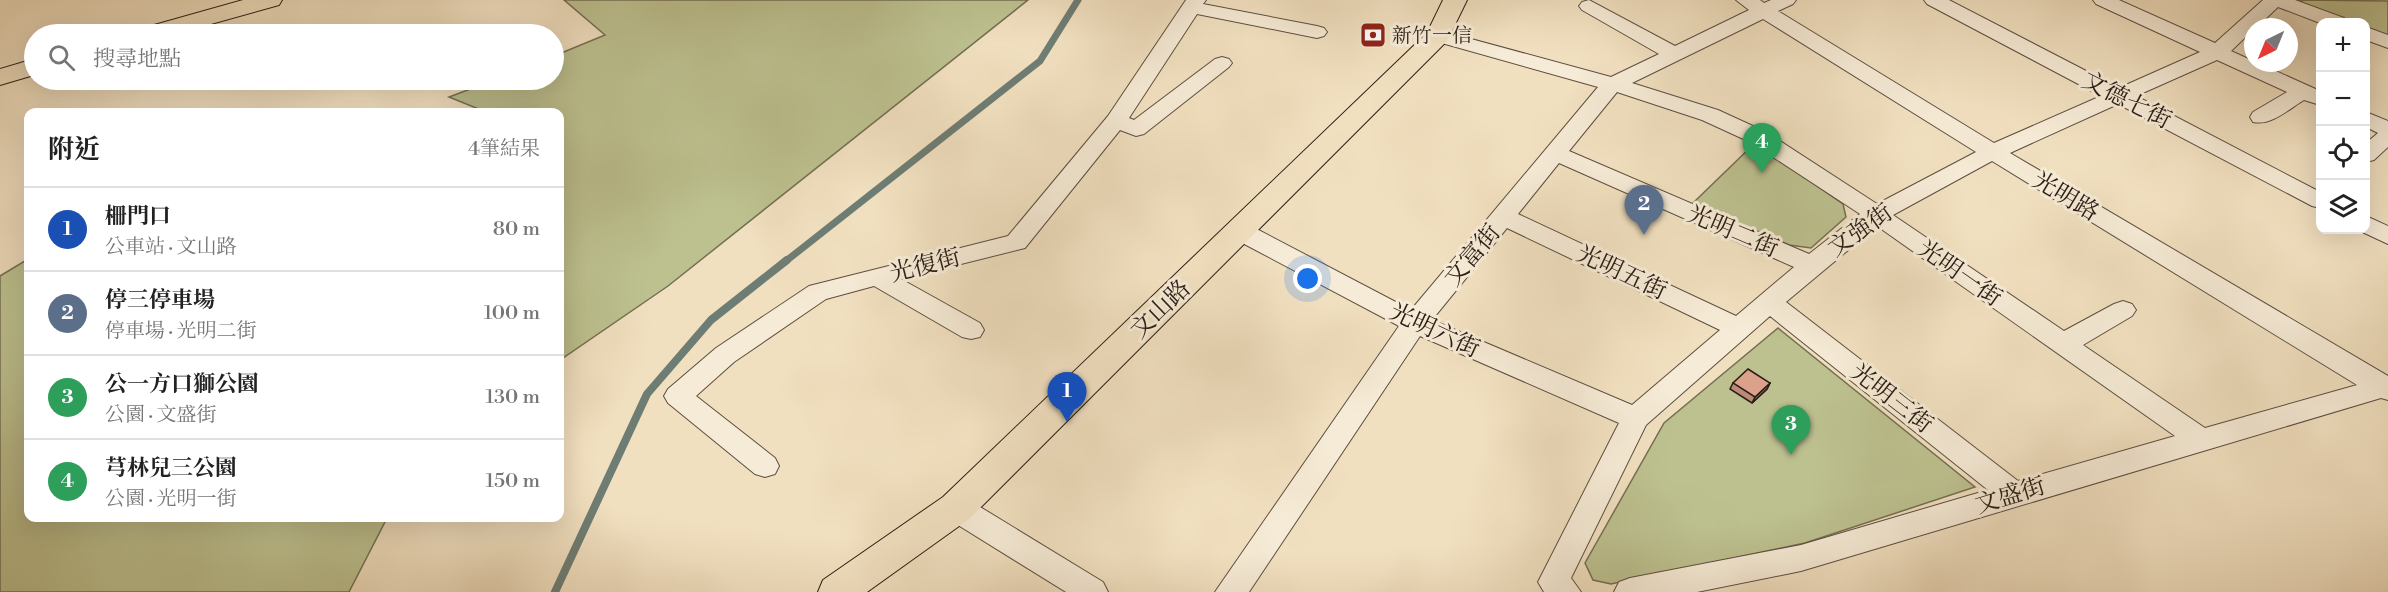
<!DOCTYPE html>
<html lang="zh-TW">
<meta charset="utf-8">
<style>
:root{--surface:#fff;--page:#f6f6f6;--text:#222;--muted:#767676;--line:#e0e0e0;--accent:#d93025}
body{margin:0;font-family:"Libre Bodoni","Noto Serif TC",serif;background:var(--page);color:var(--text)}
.controls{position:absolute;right:18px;top:18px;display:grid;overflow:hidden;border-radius:12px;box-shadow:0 6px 24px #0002}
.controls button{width:54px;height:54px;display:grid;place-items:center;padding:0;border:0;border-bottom:2px solid var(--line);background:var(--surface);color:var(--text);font:30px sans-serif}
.compass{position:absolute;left:2244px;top:18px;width:54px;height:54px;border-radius:50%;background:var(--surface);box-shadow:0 6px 24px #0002;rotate:223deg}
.you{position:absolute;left:1308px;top:279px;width:21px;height:21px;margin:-15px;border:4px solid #fff;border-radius:50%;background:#1a73e8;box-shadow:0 0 0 9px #1a73e833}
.badge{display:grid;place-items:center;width:39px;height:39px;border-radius:50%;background:var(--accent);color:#fff;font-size:20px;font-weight:700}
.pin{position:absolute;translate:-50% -50px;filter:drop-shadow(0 2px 3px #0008)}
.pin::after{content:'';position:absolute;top:32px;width:21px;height:18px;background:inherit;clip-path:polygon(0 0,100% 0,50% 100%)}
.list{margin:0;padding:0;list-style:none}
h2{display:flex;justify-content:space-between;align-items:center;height:78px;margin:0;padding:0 24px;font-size:26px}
h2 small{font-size:20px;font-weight:400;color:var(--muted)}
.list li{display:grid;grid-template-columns:39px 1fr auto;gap:18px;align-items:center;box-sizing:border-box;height:84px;padding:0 24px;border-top:2px solid var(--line)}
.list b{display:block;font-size:22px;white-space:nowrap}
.list p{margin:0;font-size:20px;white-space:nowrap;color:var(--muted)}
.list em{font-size:20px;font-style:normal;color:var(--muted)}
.icon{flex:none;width:33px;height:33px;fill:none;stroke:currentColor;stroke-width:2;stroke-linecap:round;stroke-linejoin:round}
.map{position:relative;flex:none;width:2388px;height:592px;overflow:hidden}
.search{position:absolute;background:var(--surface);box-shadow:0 6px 24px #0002;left:24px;top:24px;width:540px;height:66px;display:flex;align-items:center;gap:15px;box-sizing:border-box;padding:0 21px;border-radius:33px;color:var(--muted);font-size:22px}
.panel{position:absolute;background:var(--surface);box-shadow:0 6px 24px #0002;left:24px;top:108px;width:540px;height:414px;border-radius:12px}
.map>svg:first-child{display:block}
.green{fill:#bdc190;stroke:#746f53;stroke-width:1.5}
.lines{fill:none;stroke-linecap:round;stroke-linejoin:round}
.stream-far1{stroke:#6e7d74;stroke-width:7}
.stream{stroke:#6e7d74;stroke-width:8}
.minor-casing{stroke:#5c4e40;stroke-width:2}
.major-casing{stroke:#2a1d16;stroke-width:2}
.minor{fill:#f6ebd6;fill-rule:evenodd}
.major{fill:#f1e0c0;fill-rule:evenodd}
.wall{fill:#bc8a77;stroke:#2a1d16;stroke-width:1.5}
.shaded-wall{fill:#997161;stroke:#2a1d16;stroke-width:1.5}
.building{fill:#dba18a;stroke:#2a1d16;stroke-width:1.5}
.labels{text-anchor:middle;stroke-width:6;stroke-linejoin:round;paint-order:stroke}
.far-poi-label{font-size:20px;fill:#2a1d16;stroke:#f6ebd6;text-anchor:start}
.street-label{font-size:24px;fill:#2a1d16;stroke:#f6ebd6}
</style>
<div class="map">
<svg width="2388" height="592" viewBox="0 0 2388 592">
<rect width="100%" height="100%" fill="#f1e0c0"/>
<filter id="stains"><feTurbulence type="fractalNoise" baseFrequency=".00333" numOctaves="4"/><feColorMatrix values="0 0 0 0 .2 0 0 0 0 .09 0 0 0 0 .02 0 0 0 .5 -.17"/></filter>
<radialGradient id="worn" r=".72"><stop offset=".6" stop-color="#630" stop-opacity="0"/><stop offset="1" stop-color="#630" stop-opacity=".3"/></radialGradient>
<path class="green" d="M564 0H1028L668 286 560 360V112H486L449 97 494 80H554V56L605 35Z
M2299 0 2388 1V38L2366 29V22C2342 22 2318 14 2299 0Z
M1755 143 1843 204 1846 217 1811 248 1789 245 1693 203Z
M28 259V518H387L349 592H0V276Z
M1778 328 1975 487 1805 543 1611 584 1593 580 1585 563 1664 423Z"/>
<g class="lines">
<path class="stream-far1" d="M786 261 1040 61 1078 0"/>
<path class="stream" d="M555 592 647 394 711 320 787 260"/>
<defs>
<path id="minor" d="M1186 0H1206L1203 4 1317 26 1324 28 1327 32 1324 36 1317 38 1197 14 1129 118 1134 120 1215 59 1222 57 1229 59 1232 63 1229 67 1144 134 1136 136 1120 130 1025 248 901 279 980 323 984 330 980 337 971 339 962 337 874 286 826 299 734 362 696 396 775 458 779 466 775 474 765 477 755 474 668 403 664 396 668 389 716 348 809 286 1008 236 1108 116Z
M1589 0 1675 46 1749 10 1736 0H1760L1764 3 1771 0H1796L1793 4 1778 11 1994 143 2101 96 1927 4 1924 0H1949L2119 88 2200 52 2096 4 2093 0H2119L2215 43 2263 0H2295L2344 18 2347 22 2320 23 2278 7 2257 27H2253V30L2231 51 2253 61V63H2258L2320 91V105L2304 100C2289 109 2271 126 2253 122L2250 117 2253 112 2287 92 2217 60 2136 96 2320 192V208L2312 206 2118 104 2010 153 2388 376V400L2381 398 1801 571 1697 592H1614L1619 582 1630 578 1801 545 1988 490 1770 316 1646 425 1571 578 1581 592H1544L1538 582 1619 423 1420 336 1249 592H1215L1399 326 1231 237 1228 231 1231 225 1240 223 1249 225 1411 310 1598 87 1431 40 1428 36 1431 32 1438 30 1611 77 1659 54 1582 10 1579 6 1582 2ZM1763 19 1976 152 1877 204 1766 132 1718 110 1632 83ZM1617 92 1702 120 1750 142 1860 214 1809 254 1569 151ZM1992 161 2357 385 2205 428 2083 345 2132 316 2136 310 2132 304 2123 301 2114 304 2064 331 1893 215ZM1559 163 1794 267 1736 316 1518 214ZM1877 226 2175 436 2018 481 1786 302ZM1507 228 1720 330 1632 405 1432 320Z
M2366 27 2388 35V48L2366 40Z
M2366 112 2388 121V147L2374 160 2366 162V143L2378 133 2366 127Z
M2366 216 2388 226V244L2358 230H2366Z
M956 496 967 499 1103 582 1108 592H1066L945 517 941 508 945 499Z"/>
<path id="major" d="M243 0H282L279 5 175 34H137L140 29Z
M1443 0H1467L1447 41 969 519 867 592H818L823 580 943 497 1427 33Z
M34 59V75L0 85V69Z"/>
</defs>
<use href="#minor" class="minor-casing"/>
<use href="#major" class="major-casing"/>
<use href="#minor" class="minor"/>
<use href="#major" class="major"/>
</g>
<path class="wall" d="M1733 383H1770L1767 389 1752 403 1730 389Z"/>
<path class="shaded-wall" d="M1770 383 1767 389 1752 403 1755 397Z"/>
<path class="building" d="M1748 369 1770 383 1755 397 1733 383Z"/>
<defs>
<symbol id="bank-square" viewBox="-11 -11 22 22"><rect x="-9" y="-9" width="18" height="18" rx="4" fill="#8f2418" stroke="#f6ebd6"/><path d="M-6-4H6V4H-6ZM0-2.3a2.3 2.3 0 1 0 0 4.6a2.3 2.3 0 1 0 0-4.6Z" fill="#fff"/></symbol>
</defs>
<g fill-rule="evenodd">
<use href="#bank-square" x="1358" y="20" width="30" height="30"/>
</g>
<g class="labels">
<g class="far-poi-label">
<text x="1392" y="42">新竹一信</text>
</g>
<g class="street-label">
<text transform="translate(2127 100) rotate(27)" y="8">文德七街</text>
<text transform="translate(2066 196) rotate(31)" y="8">光明路</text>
<text transform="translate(1860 230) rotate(-35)" y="8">文強街</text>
<text transform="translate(1733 231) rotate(23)" y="8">光明二街</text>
<text transform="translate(1472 255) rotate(-50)" y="8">文富街</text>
<text transform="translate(925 265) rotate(-14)" y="8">光復街</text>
<text transform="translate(1622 272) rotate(25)" y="8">光明五街</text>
<text transform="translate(1960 273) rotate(35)" y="8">光明一街</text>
<text transform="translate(1160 309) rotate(-44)" y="8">文山路</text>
<text transform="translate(1435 330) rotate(25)" y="8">光明六街</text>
<text transform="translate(1892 398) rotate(38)" y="8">光明三街</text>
<text transform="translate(2010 495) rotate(-17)" y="8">文盛街</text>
</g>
</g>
<rect width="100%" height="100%" filter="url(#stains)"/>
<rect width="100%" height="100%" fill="url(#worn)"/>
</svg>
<div class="controls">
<button>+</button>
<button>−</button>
<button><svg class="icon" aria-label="locate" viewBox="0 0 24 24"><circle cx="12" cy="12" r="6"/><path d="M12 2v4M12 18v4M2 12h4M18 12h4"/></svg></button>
<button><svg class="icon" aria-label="layers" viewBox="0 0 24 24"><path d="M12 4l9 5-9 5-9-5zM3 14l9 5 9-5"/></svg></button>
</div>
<svg class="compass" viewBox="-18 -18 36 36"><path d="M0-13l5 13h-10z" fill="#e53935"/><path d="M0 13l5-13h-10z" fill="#767676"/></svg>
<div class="you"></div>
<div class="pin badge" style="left:1067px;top:422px;background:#1a4fb4">1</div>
<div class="pin badge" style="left:1644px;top:235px;background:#5c6f8a">2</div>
<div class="pin badge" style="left:1791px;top:455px;background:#2e9e5b">3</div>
<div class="pin badge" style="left:1762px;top:173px;background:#2e9e5b">4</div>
<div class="search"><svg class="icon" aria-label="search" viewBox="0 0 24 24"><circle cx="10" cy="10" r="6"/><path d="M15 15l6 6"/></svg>搜尋地點</div>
<section class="panel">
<h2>附近<small>4筆結果</small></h2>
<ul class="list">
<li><span class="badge" style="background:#1a4fb4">1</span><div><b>柵門口</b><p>公車站 · 文山路</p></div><em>80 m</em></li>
<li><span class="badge" style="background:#5c6f8a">2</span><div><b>停三停車場</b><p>停車場 · 光明二街</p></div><em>100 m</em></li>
<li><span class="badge" style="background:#2e9e5b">3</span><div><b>公一方口獅公園</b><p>公園 · 文盛街</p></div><em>130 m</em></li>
<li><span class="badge" style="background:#2e9e5b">4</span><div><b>芎林兒三公園</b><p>公園 · 光明一街</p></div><em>150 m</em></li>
</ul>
</section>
</div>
